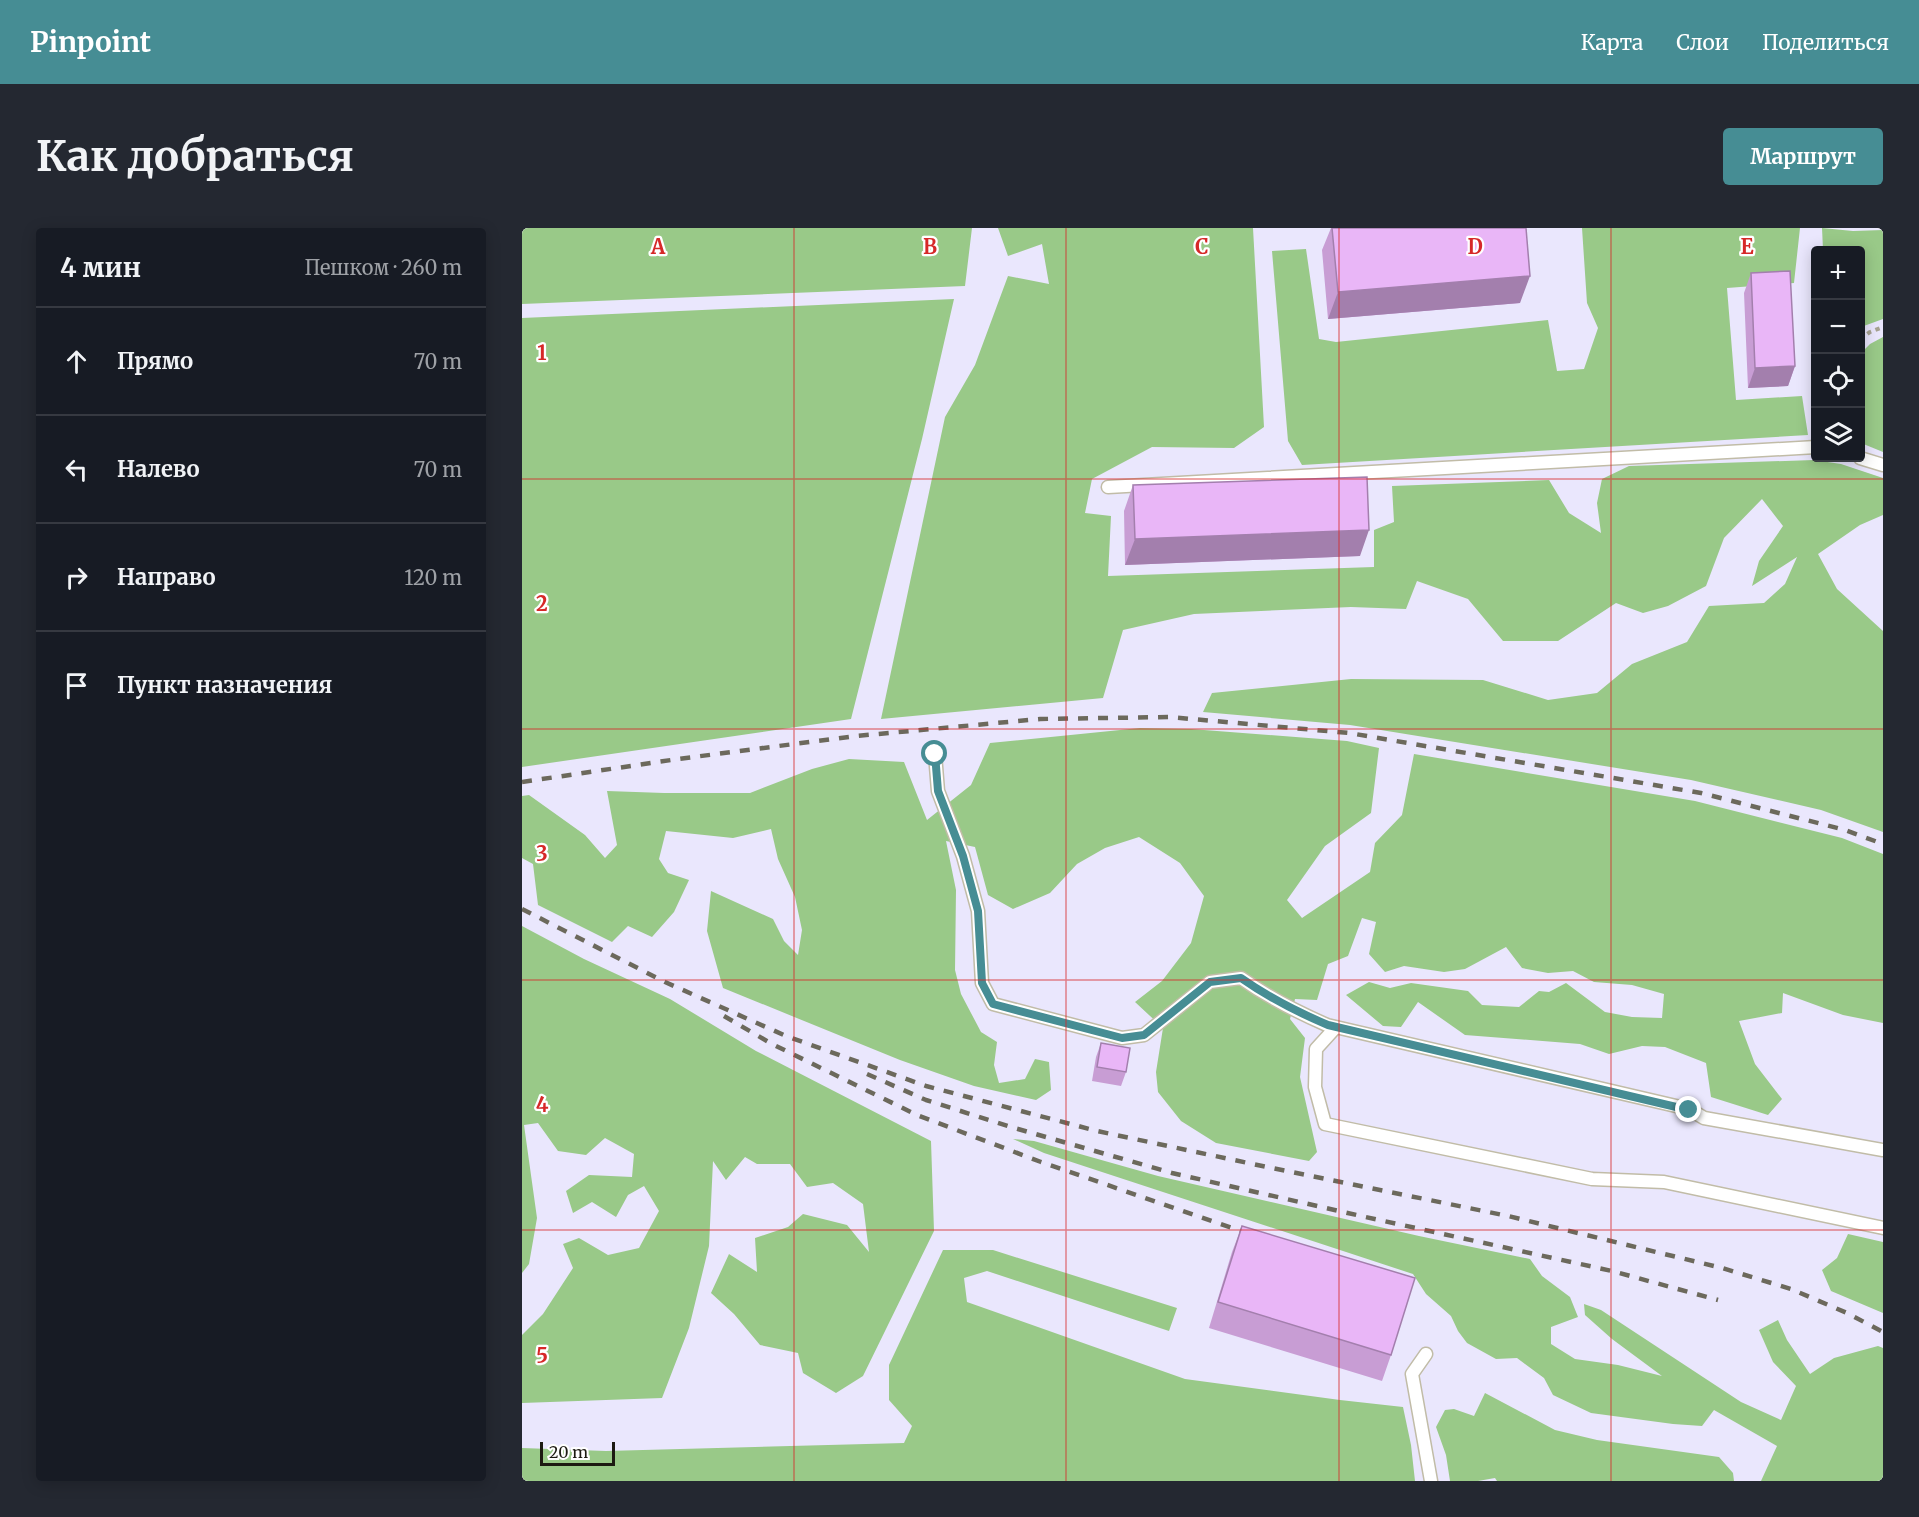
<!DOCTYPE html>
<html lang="ru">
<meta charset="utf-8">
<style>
:root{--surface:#171b24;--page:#242831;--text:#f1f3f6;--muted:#9ea1a6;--line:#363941;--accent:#468d94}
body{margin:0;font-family:Merriweather,serif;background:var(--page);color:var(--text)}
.controls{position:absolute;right:18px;top:18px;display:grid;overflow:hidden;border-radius:6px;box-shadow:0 3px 15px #0003}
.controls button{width:54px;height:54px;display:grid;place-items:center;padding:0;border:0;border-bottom:2px solid var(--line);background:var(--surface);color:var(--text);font:30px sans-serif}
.scale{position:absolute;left:18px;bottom:15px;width:75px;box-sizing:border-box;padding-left:6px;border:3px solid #1c1a12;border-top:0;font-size:16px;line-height:21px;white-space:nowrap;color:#1c1a12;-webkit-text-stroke:4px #fff;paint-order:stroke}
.stop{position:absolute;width:18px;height:18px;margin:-14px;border:4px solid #468d94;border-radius:50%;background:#fff}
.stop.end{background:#468d94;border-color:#fff;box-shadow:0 2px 6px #0008}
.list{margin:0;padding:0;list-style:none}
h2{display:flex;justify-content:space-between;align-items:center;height:78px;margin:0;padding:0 24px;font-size:26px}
h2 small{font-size:20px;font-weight:400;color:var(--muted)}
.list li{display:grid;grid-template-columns:39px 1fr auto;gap:18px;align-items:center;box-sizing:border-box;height:108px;padding:0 24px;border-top:2px solid var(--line)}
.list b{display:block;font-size:22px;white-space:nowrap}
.list em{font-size:20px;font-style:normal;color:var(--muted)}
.icon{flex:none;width:33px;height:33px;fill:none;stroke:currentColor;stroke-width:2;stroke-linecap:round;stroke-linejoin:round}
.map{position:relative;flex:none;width:1361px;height:1253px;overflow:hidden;border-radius:6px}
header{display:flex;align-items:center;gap:36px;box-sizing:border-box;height:84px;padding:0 30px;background:var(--accent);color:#fff}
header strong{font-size:28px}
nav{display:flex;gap:33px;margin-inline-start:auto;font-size:21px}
.intro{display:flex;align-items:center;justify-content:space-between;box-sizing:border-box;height:144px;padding:0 36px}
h1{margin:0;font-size:42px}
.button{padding:15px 27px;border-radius:6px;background:var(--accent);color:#fff;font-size:21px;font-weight:700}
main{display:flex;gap:36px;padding:0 36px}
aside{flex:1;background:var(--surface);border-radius:6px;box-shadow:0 3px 15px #0003}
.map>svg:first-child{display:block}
.industrial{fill:#eae7fd;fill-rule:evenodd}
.forest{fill:#99c988}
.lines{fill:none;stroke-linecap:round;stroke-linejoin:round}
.lane-casing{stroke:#c1bca7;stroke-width:15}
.path{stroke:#a7a392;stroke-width:4;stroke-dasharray:4.5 4.5;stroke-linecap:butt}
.lane{stroke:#fff;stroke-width:12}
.rail{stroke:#6c695c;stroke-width:4.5;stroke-dasharray:10 10;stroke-linecap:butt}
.wall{fill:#c89dd4}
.shaded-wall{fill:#a37fad}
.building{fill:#e9b6f7;stroke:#a37fad;stroke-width:1.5}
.route{stroke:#468d94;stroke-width:8}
.grid{fill:none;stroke:#d62828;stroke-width:1.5;stroke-opacity:0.55}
.grid-label{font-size:20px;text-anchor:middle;font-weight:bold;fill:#d62828;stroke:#fff;stroke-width:4.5;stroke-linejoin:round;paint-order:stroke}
</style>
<header>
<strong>Pinpoint</strong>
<nav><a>Карта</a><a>Слои</a><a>Поделиться</a></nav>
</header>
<div class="intro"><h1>Как добраться</h1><a class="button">Маршрут</a></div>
<main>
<aside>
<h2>4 мин<small>Пешком · 260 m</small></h2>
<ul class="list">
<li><svg class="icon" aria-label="ahead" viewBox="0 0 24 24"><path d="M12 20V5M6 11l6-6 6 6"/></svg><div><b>Прямо</b></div><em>70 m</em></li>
<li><svg class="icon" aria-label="left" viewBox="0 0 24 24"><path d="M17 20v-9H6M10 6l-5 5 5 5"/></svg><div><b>Налево</b></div><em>70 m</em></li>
<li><svg class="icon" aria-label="right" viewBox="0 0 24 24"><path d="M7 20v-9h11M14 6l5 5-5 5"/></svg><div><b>Направо</b></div><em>120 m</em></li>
<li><svg class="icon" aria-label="arrive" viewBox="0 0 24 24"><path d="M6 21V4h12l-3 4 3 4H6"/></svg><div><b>Пункт назначения</b></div></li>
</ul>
</aside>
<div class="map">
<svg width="1361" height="1253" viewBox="0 0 1361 1253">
<rect width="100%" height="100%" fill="#faf5df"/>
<path class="industrial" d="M0 0H1361V1253H0ZM1294 22H1338V230H1294Z"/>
<path class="forest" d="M0 0H450L443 58 0 76Z
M476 0H731L742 199 712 220 630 219 570 251 563 285 589 288 586 348 852 339V302L872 294 870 258 1027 252 1047 285 1079 305 1075 275 1080 251 1107 238 1292 232 1319 236 1361 250V287L1338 297 1296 326 1315 361 1361 403V604L1299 582 1169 552 828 497 681 484 690 465 829 451 961 452 1026 472 1075 465 1110 436 1165 414 1187 378 1242 375 1263 356 1275 329 1230 358 1237 333 1261 298 1240 271 1202 310 1184 358 1146 378 1121 385 1094 375 1036 413H981L946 371 895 353 884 381 829 379 672 386 601 402 581 470 359 491 423 189 453 137 486 48 527 56 520 16 486 28Z
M1060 0H1278L1272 55 1205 60 1214 172 1280 168 1286 207 780 237 766 213 750 23 784 21 797 111 814 114 1026 92 1035 143 1062 141 1076 100 1065 75Z
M1300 0 1331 3 1361 2V91L1339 99 1338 22H1301Z
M432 71 400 211 329 491 0 539V90Z
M1361 109V224L1339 215 1338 126 1348 116Z
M618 500 669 501 825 513 857 520 849 585 803 618 765 672 780 690 848 644 853 615 880 587 892 526 1173 573 1320 610 1361 626V795L1321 787 1261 765 1260 785 1217 793 1233 836 1260 871 1246 887 1189 869 1184 835 1143 819 1120 818 1087 826 1058 816 943 807 896 774 879 799 861 798 824 767 847 754 868 760 889 755 946 763 960 777 997 779 1017 763 1027 764 1044 755 1083 784 1110 789 1140 790 1142 766 1110 757 1072 754 1051 743 1026 745 1000 740 984 719 943 741 922 744 882 738 863 744 847 726 854 694 840 690 826 728 806 736 795 772 773 771 768 791 783 810 778 849 795 924 787 933 694 915 659 893 636 864 634 844 641 800 613 774 640 753 669 715 682 668 658 635 617 609 583 620 555 636 528 665 491 681 466 667 453 619 424 613 434 662 433 742 439 766 459 804 475 814 472 837 477 855 503 851 513 831 527 834 529 862 514 872 452 858 378 832 201 760 185 703 189 663 251 691 262 713 276 727 280 702 273 669 256 631 249 601 211 610 144 603 137 631 146 645 167 652 152 684 130 709 106 698 90 714 16 677 11 636 0 630V568L7 567 63 607 83 630 95 617 85 563 142 565H228L290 541 327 531 382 534 405 592 449 557 468 515Z
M0 698 62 731 148 771 234 823 409 913 412 1003 341 1148 314 1165 281 1145 276 1125 238 1117 212 1086 189 1065 207 1026 235 1044 233 1010 266 999 281 986 325 997 347 1024 341 976 311 955 285 959 268 936H235L223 929 204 952 191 933 187 1018 167 1100 140 1170 0 1175V1107L21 1086 51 1040 41 1016 57 1010 86 1027 117 1020 137 983 122 958 106 967 94 989 70 974 51 985 44 963 67 947 110 949 112 926 83 910 64 927 36 923 16 895 2 897 15 990 7 1036 0 1045Z
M491 911 512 913 636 948 897 1008 1008 1031 1020 1048 1048 1069 1056 1089 1029 1099V1116L1053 1131 1096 1137 1140 1148 1090 1111 1063 1087 1062 1076 1079 1082 1219 1174 1259 1192 1274 1158 1251 1134 1237 1102 1256 1092 1265 1112 1288 1146 1312 1130 1356 1118 1361 1120V1253H1239L1255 1218 1192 1182 1180 1198 1151 1196 1069 1185 1031 1167 1022 1150 995 1130 974 1131 945 1115 936 1103 929 1088 904 1066 891 1046 522 925Z
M1326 1006 1361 1014V1085L1309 1063 1300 1042 1315 1030Z
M421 1022H471L655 1080 647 1103 465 1043 442 1050 445 1074 663 1151 818 1172 881 1179 889 1217 893 1253H0V1220L84 1223 382 1215 390 1198 367 1172V1137Z
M963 1165 1033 1202 1075 1212 1197 1229 1211 1245 1212 1253H975L973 1250 956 1253H928L924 1227 914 1199 923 1182 932 1181 952 1188Z"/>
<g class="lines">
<defs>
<path id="lane" d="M1338 230 1361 237
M586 259 1294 219
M413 526 416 563 441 628 456 683 460 755 471 776 600 810 622 807 688 754 719 750C746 769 775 784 805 797L1167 881 1182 890 1361 922
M814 799 794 821 793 859 803 896 1070 951 1142 954 1361 1000
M904 1126 890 1146 909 1253"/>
</defs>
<use href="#lane" class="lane-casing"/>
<path class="path" d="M1338 111 1348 104 1361 99"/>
<use href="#lane" class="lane"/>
<path class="rail" d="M0 554 156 531 334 508 518 491 647 489 827 505 1179 565 1323 602 1361 616
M0 681 143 754 264 808 404 858 575 903 745 939 986 988 1200 1040 1269 1061 1325 1085 1361 1104
M202 788 250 816 395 887 519 934 733 1008
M345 846 404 872 489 899 650 945 839 988 1090 1043 1196 1072"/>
</g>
<path class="wall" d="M809 0H1004L998 75 806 91 800 22Z
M1229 45 1273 138 1266 158 1226 160 1222 65Z
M611 257 838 328 603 337 602 283Z
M579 815 604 844 599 858 570 853 574 829Z
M720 998 869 1127 860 1153 687 1100 710 1024Z"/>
<path class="shaded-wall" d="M1008 48 998 75 806 91 816 64Z
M1273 138 1266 158 1226 160 1233 140Z
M847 302 838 328 603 337 613 311Z"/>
<path class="building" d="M810 0H1004L1008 48 816 64Z
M1268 43 1273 138 1233 140 1229 45Z
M845 249 847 302 613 311 611 257Z
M579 815 608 820 604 844 575 839Z
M720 998 893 1050 869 1127 696 1074Z"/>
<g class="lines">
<path class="route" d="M413 526 416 563 441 628 456 683 460 755 471 776 600 810 622 807 688 754 719 750C746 769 775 784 806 797L1167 882"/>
</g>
<path class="grid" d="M272 0V1253M544 0V1253M817 0V1253M1089 0V1253M0 251H1361M0 501H1361M0 752H1361M0 1002H1361"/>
<g class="grid-label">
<text x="136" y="26">A</text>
<text x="408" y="26">B</text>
<text x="680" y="26">C</text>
<text x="953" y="26">D</text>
<text x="1225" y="26">E</text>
<text x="20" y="132">1</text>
<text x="20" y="383">2</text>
<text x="20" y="633">3</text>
<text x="20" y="884">4</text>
<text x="20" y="1135">5</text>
</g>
</svg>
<div class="controls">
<button>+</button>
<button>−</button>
<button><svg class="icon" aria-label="locate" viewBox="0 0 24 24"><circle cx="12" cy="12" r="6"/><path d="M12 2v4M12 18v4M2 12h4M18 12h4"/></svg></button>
<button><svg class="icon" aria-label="layers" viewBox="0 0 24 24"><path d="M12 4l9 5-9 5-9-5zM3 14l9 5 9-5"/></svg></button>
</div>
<div class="scale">20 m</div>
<div class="stop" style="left:413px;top:526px"></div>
<div class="stop end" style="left:1167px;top:882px"></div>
</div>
</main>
